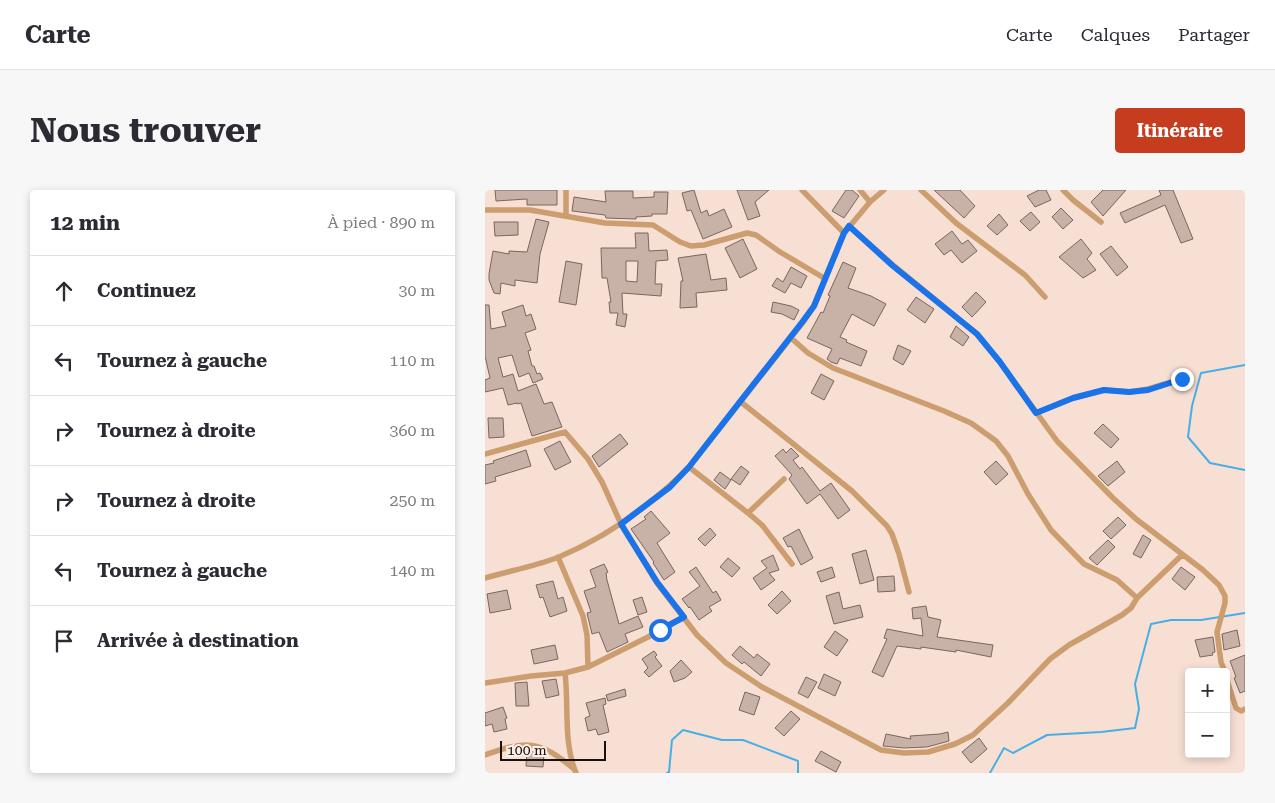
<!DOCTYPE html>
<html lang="fr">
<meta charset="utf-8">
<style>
:root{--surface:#fff;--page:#f7f7f7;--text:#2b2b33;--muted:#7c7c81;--line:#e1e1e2;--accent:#c63c1e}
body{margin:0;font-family:"Roboto Serif",serif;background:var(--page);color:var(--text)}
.controls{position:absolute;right:15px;bottom:15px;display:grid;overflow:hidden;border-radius:5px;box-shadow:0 2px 8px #0003}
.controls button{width:45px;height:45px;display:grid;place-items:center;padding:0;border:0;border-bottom:1px solid var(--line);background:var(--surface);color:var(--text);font:25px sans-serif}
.scale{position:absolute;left:15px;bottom:12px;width:106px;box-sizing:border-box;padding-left:5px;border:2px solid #18100c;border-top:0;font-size:14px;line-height:18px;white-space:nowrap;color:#18100c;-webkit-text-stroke:4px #fdeee8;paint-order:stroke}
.stop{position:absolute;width:15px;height:15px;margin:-11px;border:4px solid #1a73e8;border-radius:50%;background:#fff}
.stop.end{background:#1a73e8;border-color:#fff;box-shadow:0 1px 5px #0008}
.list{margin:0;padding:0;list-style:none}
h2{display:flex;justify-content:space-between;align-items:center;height:65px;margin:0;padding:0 20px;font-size:21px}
h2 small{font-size:16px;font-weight:400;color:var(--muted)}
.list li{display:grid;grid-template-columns:32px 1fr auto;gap:15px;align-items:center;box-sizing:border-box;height:70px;padding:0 20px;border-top:1px solid var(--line)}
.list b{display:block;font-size:19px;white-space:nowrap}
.list em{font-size:16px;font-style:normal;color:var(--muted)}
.icon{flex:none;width:28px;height:28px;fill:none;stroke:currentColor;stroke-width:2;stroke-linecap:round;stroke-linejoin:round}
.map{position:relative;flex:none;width:760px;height:583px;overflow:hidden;border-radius:5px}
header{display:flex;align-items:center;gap:30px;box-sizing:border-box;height:70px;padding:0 25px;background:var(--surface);border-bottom:1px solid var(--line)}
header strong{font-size:24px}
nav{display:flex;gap:28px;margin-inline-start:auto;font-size:18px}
.intro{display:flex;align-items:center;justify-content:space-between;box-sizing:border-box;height:120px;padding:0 30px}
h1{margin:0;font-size:35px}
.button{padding:12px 22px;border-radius:5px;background:var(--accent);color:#fff;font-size:18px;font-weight:700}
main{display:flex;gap:30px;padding:0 30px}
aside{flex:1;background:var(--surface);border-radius:5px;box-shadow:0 2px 8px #0003}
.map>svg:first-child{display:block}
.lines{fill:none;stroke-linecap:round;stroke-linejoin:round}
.stream{stroke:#47afe5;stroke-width:2}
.building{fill:#c8b1a6;stroke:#7a665c;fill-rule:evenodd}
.street{stroke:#cb9d6f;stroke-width:5.5}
.route{stroke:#1a73e8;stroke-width:6}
</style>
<header>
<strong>Carte</strong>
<nav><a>Carte</a><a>Calques</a><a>Partager</a></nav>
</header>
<div class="intro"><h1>Nous trouver</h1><a class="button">Itinéraire</a></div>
<main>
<aside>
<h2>12 min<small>À pied · 890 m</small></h2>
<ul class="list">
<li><svg class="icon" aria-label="ahead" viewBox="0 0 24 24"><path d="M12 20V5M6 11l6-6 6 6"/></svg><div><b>Continuez</b></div><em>30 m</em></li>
<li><svg class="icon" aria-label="left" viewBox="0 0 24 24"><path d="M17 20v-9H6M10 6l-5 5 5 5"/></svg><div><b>Tournez à gauche</b></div><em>110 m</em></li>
<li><svg class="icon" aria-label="right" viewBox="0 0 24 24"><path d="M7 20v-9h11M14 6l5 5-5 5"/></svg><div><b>Tournez à droite</b></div><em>360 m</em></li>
<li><svg class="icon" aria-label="right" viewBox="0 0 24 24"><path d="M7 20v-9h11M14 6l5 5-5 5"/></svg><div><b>Tournez à droite</b></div><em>250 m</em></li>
<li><svg class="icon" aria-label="left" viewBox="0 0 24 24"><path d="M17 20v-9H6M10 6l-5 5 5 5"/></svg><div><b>Tournez à gauche</b></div><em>140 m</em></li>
<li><svg class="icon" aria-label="arrive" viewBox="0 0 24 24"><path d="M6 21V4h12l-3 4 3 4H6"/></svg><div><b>Arrivée à destination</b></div></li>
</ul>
</aside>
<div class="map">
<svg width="760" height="583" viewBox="0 0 760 583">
<rect width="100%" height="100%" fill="#f7dfd4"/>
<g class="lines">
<path class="stream" d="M760 175 716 183 707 216 703 247 725 273 760 280
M182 583 184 582 187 550 198 540 237 550H258L313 571V583
M505 583 519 558 528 563 562 545 616 542 650 538 654 519 650 494 666 434 686 430H716L760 423"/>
</g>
<path class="building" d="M10 0H72V15H42V9L11 11Z
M209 0 216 23 222 20 224 26 239 19 247 37 218 49 206 20 202 21 197 3Z
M252 0H284L270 12 275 26 263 30Z
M361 0H367L374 6 359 28 347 21Z
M449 0H475L490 16 479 28Z
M554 0H561L566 10 550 17 542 6Z
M618 0H641L618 26 606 12Z
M674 0H688L708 49 696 53 680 15 640 33 635 23 676 5Z
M120 1H148V8L169 7V2H183L182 24H167V26L151 27V29L121 28 120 25 87 21 89 7 121 12Z
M576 18 588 30 578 39 567 27Z
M546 22 555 32 545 41 535 31Z
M514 24 523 35 512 45 502 36Z
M51 29 64 32 55 64 52 93 30 90V96L16 93 15 104 9 103 4 90V84L8 61 24 64V61L42 62Z
M9 32H33V45L10 46Z
M467 41 477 54 483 50 492 61 477 73 466 60 459 65 450 54Z
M150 43H163L164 61 182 60 183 70 171 71 170 94H177L176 106 137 103 138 124H142L140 137 131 135 133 123H125L124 112H126L122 88H117L116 58H151ZM141 71H153L152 92 141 91Z
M258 49 272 79 255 88 240 58Z
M596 49 607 63 602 69 611 80 598 88 574 67Z
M626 56 643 77 632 86 615 64Z
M221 64 226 90 241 88 242 100 211 103 212 117 195 118 196 91H198L193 68Z
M81 71 97 74 91 115 74 112Z
M358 72 371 78 363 98 386 106 401 114 389 136 367 124 355 147 362 150 361 152 382 161 376 176 355 168 352 174 346 172 342 169 347 159 322 148 336 122 338 123 345 106 343 105Z
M306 77 322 86 316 98 306 93 300 103 287 96 292 88 298 92Z
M491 102 501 112 487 127 477 117Z
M431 107 449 119 440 133 422 120Z
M288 112 306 116 314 120 309 130 297 124 286 122Z
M0 115H4L6 139 21 136 17 122 38 115 41 126 46 124 51 139 40 143 46 160 43 161 47 176H49L52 184 55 183 58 189 48 193 44 183 34 187 27 165 13 168 18 187 28 184 33 201 51 194 59 214 67 212 77 237 47 246 36 213 32 214V213L23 215 18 198 0 202V190L5 188 0 166Z
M471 136 484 147 478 156 465 147Z
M413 155 426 161 418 175 408 169Z
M336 184 349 191 339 210 326 203Z
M3 228H18L19 247 4 248Z
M618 234 634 249 626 258 609 243Z
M135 244 143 254 114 277 107 266Z
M75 251 86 272 70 280 59 259Z
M306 258 314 266 308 270 315 279 317 277 335 301 346 293 365 320 353 329 335 304 322 314 304 289 307 285 290 266 298 259 301 263Z
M41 260 46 276 10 287 11 291 0 294V275L9 273 8 271Z
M511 271 523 284 511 295 499 282Z
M632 271 640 282 623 296 613 286Z
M256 276 264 282 255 295 246 289Z
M235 282 246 290 240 299 229 290Z
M166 321 185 343 172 353 190 382 179 390 168 373 169 372 146 339 161 329 159 327Z
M633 327 641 335 626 349 618 341Z
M225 338 231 345 220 356 213 349Z
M314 339 328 368 316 375 306 356 303 357 298 348Z
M658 345 666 350 656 368 648 364Z
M623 350 630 357 612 375 604 368Z
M381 360 389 390 375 394 367 364Z
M288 365 294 380 284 383 290 390 276 400 268 388 282 378 276 371Z
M243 368 255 378 247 387 235 377Z
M119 374 123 382 121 383 122 390 134 434 153 426 158 437 140 444 143 452 122 462 114 442 107 444 102 423 106 422 99 401 111 397 105 380Z
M211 377 228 403 231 401 236 410 224 417 227 421 214 430 205 417 204 418 197 409 215 396 204 382Z
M347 377 350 387 336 392 332 382Z
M696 377 710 387 700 400 687 389Z
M409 386 410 401 393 402 392 387Z
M68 391 73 409 78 407 82 421 65 427 58 407 55 408 51 395Z
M22 400 26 419 5 423 2 404Z
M297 401 306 411 292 424 283 415Z
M354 402 358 419 375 415 378 427 349 434 341 406Z
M157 407 162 422 153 425 148 410Z
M441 416 443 427 456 430 452 447 508 455 506 467 471 460V462L436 457V459L412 456 398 487 387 482 402 449 399 448 402 439 438 446 436 428 428 429 427 418Z
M752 440 755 456 739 460 737 444Z
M350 441 363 450 352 466 339 457Z
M728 447 730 462 727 463 728 465 715 467 710 450Z
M70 455 73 469 49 474 46 460Z
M255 456 269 468 272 464 285 474 276 486 259 472 257 474 247 465Z
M169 461 172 465 170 467 177 476 164 487 159 482 163 478 157 469Z
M760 465V501L755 503 749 488 751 487 745 471Z
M196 470 207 482 200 488 189 492 185 481Z
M339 484 356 492 350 506 333 498Z
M321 487 332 492 323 508 313 503Z
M71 489 74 505 61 508 57 491Z
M42 492 44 516H31L30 493Z
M140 499 141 506 123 511 121 505Z
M260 502 275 507 269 525 254 520Z
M120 508 121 514 118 515 124 542 113 545 111 539 103 541 100 528 105 526 101 513Z
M18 517 22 528 20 529 22 539 9 542 7 534 0 536V523Z
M306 521 315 529 299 546 290 538Z
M463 542 464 551 442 557 419 558 398 556 401 544 426 549 425 546 455 544Z
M494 548 502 559 486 573 477 562Z
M42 561 59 564 58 577 41 576Z
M336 561 356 572 351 582 330 571Z"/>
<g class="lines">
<path class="street" d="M81 0V25
M317 0 359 43
M375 0 385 12
M436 0 471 33 540 85 560 107
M578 0 588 10 616 32
M0 20H45L120 33 168 35 195 52 206 56 219 55 262 43 271 45 295 62 339 88
M364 36 409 76 492 144 515 172 572 251 628 308 651 329 718 380 734 395 740 406V413L732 442 736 472 740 482
M306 148 323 163 348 178 459 221 486 233 511 251 523 266 543 304 566 340 599 374 632 390 652 408
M256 212 367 301 402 336 407 344 414 364 424 402
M551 223 588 208 619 200 645 202 663 199 697 189
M0 264 80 242 103 269 117 292 136 334 172 393 212 445 241 473 277 497 396 560 419 563 443 562 470 554 488 545 523 513 565 469 584 455 637 425 646 418 652 408 697 365
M204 277 263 323 277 335 307 374
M263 323 299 289
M73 367 98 426 102 445 103 477
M0 388C24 381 51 376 74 367 123 346 167 315 204 277L319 131 329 116 359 43 385 12 399 0
M80 483C84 516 78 552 91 583
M741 487 751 518 756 521 760 519
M0 493 46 486 80 483 103 477 163 447 199 427
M0 565C42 550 54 550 89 579"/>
</g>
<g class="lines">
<path class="route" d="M175 440 199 427 172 392 136 334 185 297 204 277 318 131 329 116 359 43 364 36 408 76 492 144 515 172 551 223 588 208 619 200 644 202 663 200 697 189"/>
</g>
</svg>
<div class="controls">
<button>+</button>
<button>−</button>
</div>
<div class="scale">100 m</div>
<div class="stop" style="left:175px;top:440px"></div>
<div class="stop end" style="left:697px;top:189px"></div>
</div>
</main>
